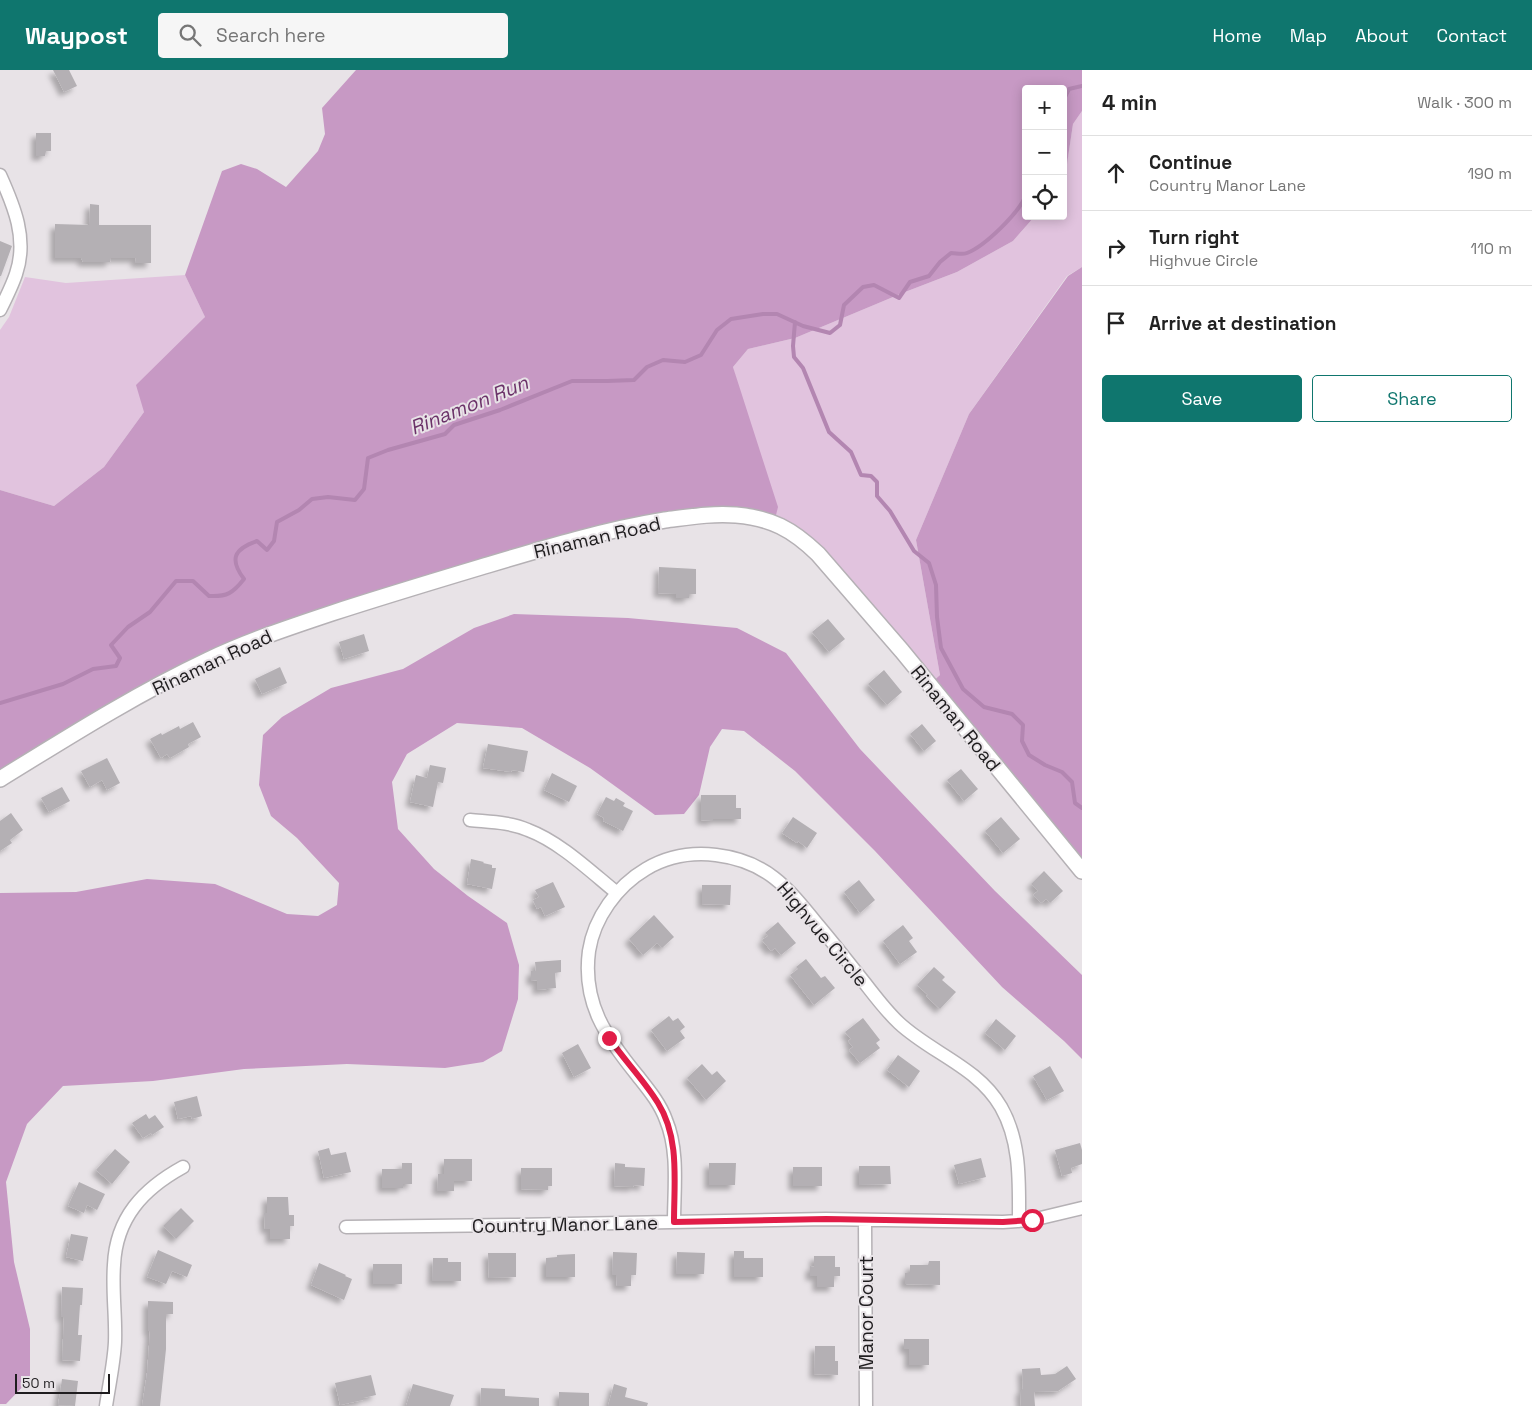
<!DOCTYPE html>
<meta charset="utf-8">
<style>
:root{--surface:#fff;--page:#f6f6f6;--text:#222;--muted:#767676;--line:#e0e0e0;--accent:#0f766e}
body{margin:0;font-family:"Space Grotesk",sans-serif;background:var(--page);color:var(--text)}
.controls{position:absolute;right:15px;top:15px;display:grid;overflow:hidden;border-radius:5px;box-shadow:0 2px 12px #0003}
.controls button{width:45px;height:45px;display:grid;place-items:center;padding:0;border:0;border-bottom:1px solid var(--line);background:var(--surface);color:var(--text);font:25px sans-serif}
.scale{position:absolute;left:15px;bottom:12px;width:95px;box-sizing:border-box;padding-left:5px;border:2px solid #1f1d1f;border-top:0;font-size:14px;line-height:18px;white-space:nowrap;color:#1f1d1f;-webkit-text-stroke:4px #e8e3e7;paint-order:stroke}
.stop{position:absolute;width:15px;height:15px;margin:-11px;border:4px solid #e11d48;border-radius:50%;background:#fff}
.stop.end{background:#e11d48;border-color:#fff;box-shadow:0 1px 5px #0008}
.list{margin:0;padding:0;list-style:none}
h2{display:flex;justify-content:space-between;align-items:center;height:65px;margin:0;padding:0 20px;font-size:21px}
h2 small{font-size:16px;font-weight:400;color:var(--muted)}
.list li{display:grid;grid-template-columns:32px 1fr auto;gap:15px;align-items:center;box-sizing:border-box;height:75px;padding:0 20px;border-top:1px solid var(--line)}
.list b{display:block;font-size:19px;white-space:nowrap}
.list p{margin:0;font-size:16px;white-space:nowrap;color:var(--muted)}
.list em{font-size:16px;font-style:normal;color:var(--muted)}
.actions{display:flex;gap:10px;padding:15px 20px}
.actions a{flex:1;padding:11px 0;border:1px solid var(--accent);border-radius:5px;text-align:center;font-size:18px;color:var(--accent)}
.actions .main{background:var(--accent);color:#fff}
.icon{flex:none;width:28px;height:28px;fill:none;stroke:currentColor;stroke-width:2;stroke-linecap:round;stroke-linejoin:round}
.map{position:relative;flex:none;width:1082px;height:1336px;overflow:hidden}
header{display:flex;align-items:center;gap:30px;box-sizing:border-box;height:70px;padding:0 25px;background:var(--accent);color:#fff}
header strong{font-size:24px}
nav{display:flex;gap:28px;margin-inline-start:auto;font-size:18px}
.search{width:350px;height:45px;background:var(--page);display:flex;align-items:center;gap:12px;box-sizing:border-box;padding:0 18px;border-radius:5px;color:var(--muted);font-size:19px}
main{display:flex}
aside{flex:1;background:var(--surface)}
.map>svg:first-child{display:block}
.green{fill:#e1c3de}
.forest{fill:#c799c4}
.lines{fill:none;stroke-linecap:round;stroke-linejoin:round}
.stream{stroke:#b386b1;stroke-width:4}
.building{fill:#b4b0b4;filter:url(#shadow)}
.minor-casing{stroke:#b5b1b5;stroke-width:15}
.tertiary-casing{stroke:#b5b1b5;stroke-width:18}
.minor{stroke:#fff;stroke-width:12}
.tertiary{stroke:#fff;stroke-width:15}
.route{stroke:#e11d48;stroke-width:6}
.labels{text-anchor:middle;stroke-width:4;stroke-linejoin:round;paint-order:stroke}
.street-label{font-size:19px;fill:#1f1d1f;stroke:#e8e3e7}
.water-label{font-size:20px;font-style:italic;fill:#6b3269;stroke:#e8e3e7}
</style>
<header>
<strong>Waypost</strong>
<div class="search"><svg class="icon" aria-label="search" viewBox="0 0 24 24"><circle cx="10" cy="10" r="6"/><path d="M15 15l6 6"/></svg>Search here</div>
<nav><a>Home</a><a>Map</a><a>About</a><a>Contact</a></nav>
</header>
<main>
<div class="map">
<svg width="1082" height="1336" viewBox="0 0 1082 1336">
<defs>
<filter id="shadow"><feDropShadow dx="-4.5" dy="4.5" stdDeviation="2.5" flood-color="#0004"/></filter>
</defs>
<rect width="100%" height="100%" fill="#e8e3e7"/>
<path class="green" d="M1082 41V197L1067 206 969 344 916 470 940 605 929 615 818 484 774 453 733 297 748 279 795 268 905 222 957 202 1013 171 1035 146H1063V104L1067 93 1073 54Z
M185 205 205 247 144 342 104 397 54 436 0 420V260L9 247 25 207 66 213Z"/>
<path class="forest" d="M356 0H1082V41L1073 54 1067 94 1063 104V19H1026V146H1035L1013 171 957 202 905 222 795 268 748 279 733 297 778 437 774 453 762 449 645 453 249 572 0 709V420L54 436 104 397 144 342 136 315 205 247 185 205 222 101 241 94 257 99 286 117 318 81 325 64 322 38Z
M1082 197V801L929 615 940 605 916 470 969 344 1068 206Z
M514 544 628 548 737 558 786 583 860 679 995 821 1082 905V989L1064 971 1002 917 875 781 795 701 744 661 722 659 710 677 699 725 684 744 655 745 590 698 522 658 457 653 407 684 392 712 398 759 434 799 468 826 507 853 519 895 518 929 502 981 483 992 445 998 347 994 244 999 153 1011 63 1016 27 1054 6 1112 14 1192 30 1259V1309L6 1334H0V823L76 822 147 809 215 814 287 844 318 846 337 835 339 813 297 768 271 746 259 715 263 665 282 647 331 618 403 599 474 558Z"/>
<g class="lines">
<path class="stream" d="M1063 31 1069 19 1082 16
M795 252 793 276 794 287 803 298 829 362 851 382 861 405 871 406 877 412V426L890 441 914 481 929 493 936 515 937 547 941 578 963 619 984 637 1012 644 1023 655 1022 671 1029 685 1045 695 1062 702 1072 712 1075 733 1082 738
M0 633 63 614 93 599 116 596 120 588 111 575 128 557 150 542 176 511H193L209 526C227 527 233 523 244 509 229 489 234 479 257 471L267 480 274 471 277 452 299 440 312 429 328 427 355 430 364 419 368 388 388 380 445 364 454 355 500 340 572 311H607L634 310 647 297 663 290 685 292 701 285 717 260 731 249 763 244H777L803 256 830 263 840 255 844 235 863 217 874 215 899 228 910 212 929 206 940 192 951 183C956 183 962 185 967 183 985 176 1019 143 1026 125"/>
</g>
<path class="building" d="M53 0H69L77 16 64 22Z
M36 63H51V81H46L45 86H36Z
M90 134 99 135V155H151V193H135L136 188H111L110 192H83L81 188H55V154L89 155Z
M0 171 12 176 1 206H0Z
M659 497 696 499V524H689V528H676V524L658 523Z
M828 549 845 569 829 582 812 562Z
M364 564 369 581 344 589 339 572Z
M280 597 287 613 262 624 255 609Z
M884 600 902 622 887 635 868 614Z
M193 652 201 667 188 674 189 677 170 688 167 684 161 688 150 669 161 663 162 665 179 656 180 659Z
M922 654 936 671 924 681 910 664Z
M488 674 528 681 524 702 512 700 511 702 483 698Z
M107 688 120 713 107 720 102 710 90 717 81 701Z
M430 695 446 698 443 713 438 712 433 737 410 732 416 705 427 708Z
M961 699 978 719 964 731 947 710Z
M552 703 577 716 569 732 544 720Z
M62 717 70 731 49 742 41 728Z
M701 725H736V738H741V749H713V751L701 750Z
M606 727 614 731 616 728 625 733 623 736 633 741 623 761 603 751 604 748 597 744Z
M11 743 23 760 10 770 12 773 0 781V751Z
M793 747 817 763 807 778 798 771 797 773 782 763Z
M1001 747 1020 769 1003 783 985 761Z
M471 789 484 792 483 793 492 795V798H496L492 819 467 814Z
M1044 801 1063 821 1050 833 1046 829 1041 833 1033 825 1038 821 1031 814Z
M859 810 875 830 860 843 844 822Z
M553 812 565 837 545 846 541 837 537 839 533 830 539 827 535 820Z
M702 815H731L730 835 702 834Z
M654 845 674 867 662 878 657 873 643 885 629 869Z
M778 852 796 873 781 885 775 878 771 881 762 870 768 866 765 863Z
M903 855 913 868 909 871 917 882 900 894 883 871Z
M806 889 821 908 825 906 835 918 814 935 790 905 798 899 796 897Z
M561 890V902L555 903 556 918 537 920V910L531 911V901H536L535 892Z
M934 897 945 907 942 910 956 922 940 939 926 926 928 925 917 915Z
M669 946 673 951 678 948 685 957 680 961 685 968 667 981 651 960Z
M863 948 880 970 876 973 880 978 860 993 849 980 853 977 848 971 851 969 845 962Z
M996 949 1016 966 1005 980 985 963Z
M578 974 591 998 574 1007 562 983Z
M898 985 920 1001 909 1017 887 1000Z
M702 994 712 1005 717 1001 726 1011 706 1030 687 1008Z
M1050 996 1064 1021 1047 1030 1033 1006Z
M197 1026 202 1046 192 1049 191 1046 178 1049 174 1032Z
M146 1044 149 1049 155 1045 164 1057 152 1065 151 1063 143 1068 132 1053Z
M1080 1073 1082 1080V1094L1071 1098 1072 1103 1062 1106 1055 1080Z
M329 1078 331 1085 346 1082 351 1102 324 1108 318 1081Z
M115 1079 130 1092 112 1114 96 1100Z
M981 1088 986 1107 959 1114 954 1095Z
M444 1089H472V1111H454V1121H437L438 1104H444Z
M402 1093H412V1114H403V1118H382V1099H402Z
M615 1093 625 1094V1097L645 1098 644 1116 634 1115 633 1117 614 1116Z
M709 1093H736L735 1115H709Z
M859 1096H890L891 1114 859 1115Z
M793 1097H822V1116H793Z
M521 1098H552V1116H548V1120L521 1119Z
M79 1112 105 1124 97 1140 87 1135 84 1143 68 1136Z
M267 1127H288L289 1145H294V1156H290V1169H270V1159H265L264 1143H267Z
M181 1138 194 1151 176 1169 163 1156Z
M71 1164 88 1167 83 1191 66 1187Z
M158 1180 192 1195 187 1207 172 1201 166 1214 147 1207Z
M734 1181H744V1188H763V1207H734Z
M613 1182 637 1183 636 1205H631V1216H617L616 1205H612Z
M677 1182 705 1183 704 1204H676Z
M488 1183H516V1207L489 1208Z
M575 1184V1207H546V1188L557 1187V1185Z
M814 1186H835V1197H840V1206H834V1217H817V1206H810V1196L814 1197Z
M433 1188H448V1192H461V1211H432Z
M929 1191H940V1215L905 1214V1203H910V1195H928Z
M319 1193 346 1205 345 1206 352 1209 344 1230 311 1215Z
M373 1194H402V1214H373Z
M62 1217 83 1218 82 1235H80L78 1265H82L80 1291 62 1290 64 1247H61Z
M148 1231 173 1232V1244H166V1279L160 1336H142L147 1303 150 1261H148Z
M904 1269H929V1295H909V1279H904Z
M815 1276H835V1291H838V1305L814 1304Z
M1067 1296 1076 1309 1058 1321 1034 1322 1035 1336H1021L1020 1320H1023L1022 1299 1040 1298 1041 1305 1055 1304Z
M371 1305 376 1325 363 1328V1330L340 1335 335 1313Z
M62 1309 78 1311 75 1336 58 1335Z
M413 1314 454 1325 450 1336H406Z
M614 1314 627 1318 625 1327 648 1333 647 1336H608Z
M481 1318 505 1319V1326L539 1328V1336H480Z
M559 1322 589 1323V1336H559Z"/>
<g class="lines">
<defs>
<path id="minor" d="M0 105C14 136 28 169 16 204 12 216 6 228 0 240
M470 750C490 752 510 752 528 760 560 772 590 801 617 823
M865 1150 866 1336
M674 1152C674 1119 679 1081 666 1050 660 1033 648 1019 637 1005 606 967 582 933 589 881 594 848 617 816 646 799 668 786 691 782 716 785 767 791 788 818 818 855 834 874 849 893 864 912 875 926 886 941 899 953 931 983 978 997 1001 1037 1021 1072 1019 1112 1019 1151
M346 1157 516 1155 826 1149 1003 1152 1032 1150 1082 1138
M106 1336C109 1315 114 1293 115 1272 116 1246 112 1221 114 1195 116 1148 143 1119 183 1097"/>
<path id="tertiary" d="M0 709C68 667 136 624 208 590 248 571 290 557 332 543 381 527 431 512 481 497 541 479 603 460 665 450 689 447 712 443 736 445 771 448 792 459 818 484L902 581 1082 801"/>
</defs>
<use href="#minor" class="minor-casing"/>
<use href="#tertiary" class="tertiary-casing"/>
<use href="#minor" class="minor"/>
<use href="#tertiary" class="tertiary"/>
</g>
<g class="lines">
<path class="route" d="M609 968C624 990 644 1010 658 1033 680 1068 674 1112 674 1152L826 1149 1003 1152 1032 1150"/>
</g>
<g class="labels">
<g class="street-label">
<text transform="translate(597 467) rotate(-13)" y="7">Rinaman Road</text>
<text transform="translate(212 592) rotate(-25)" y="7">Rinaman Road</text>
<text transform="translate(956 648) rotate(51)" y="7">Rinaman Road</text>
<text transform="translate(823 864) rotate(50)" y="7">Highvue Circle</text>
<text transform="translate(565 1154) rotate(-1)" y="7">Country Manor Lane</text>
<text transform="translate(866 1243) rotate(-90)" y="7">Manor Court</text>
</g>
<g class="water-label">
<text transform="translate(469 335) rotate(-22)" y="7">Rinamon Run</text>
</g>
</g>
</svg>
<div class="controls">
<button>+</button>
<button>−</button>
<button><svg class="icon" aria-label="locate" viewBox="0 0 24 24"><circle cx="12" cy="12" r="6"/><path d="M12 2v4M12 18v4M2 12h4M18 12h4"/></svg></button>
</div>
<div class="scale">50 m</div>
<div class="stop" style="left:1032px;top:1150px"></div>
<div class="stop end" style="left:609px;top:968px"></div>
</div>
<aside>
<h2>4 min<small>Walk · 300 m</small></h2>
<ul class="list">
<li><svg class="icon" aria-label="ahead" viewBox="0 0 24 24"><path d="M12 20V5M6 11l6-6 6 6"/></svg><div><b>Continue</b><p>Country Manor Lane</p></div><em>190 m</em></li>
<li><svg class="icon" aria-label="right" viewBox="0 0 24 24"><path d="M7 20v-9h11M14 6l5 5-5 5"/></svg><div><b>Turn right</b><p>Highvue Circle</p></div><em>110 m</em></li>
<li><svg class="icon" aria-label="arrive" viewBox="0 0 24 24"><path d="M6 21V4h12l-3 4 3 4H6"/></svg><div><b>Arrive at destination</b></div></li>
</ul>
<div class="actions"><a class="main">Save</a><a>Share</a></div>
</aside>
</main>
